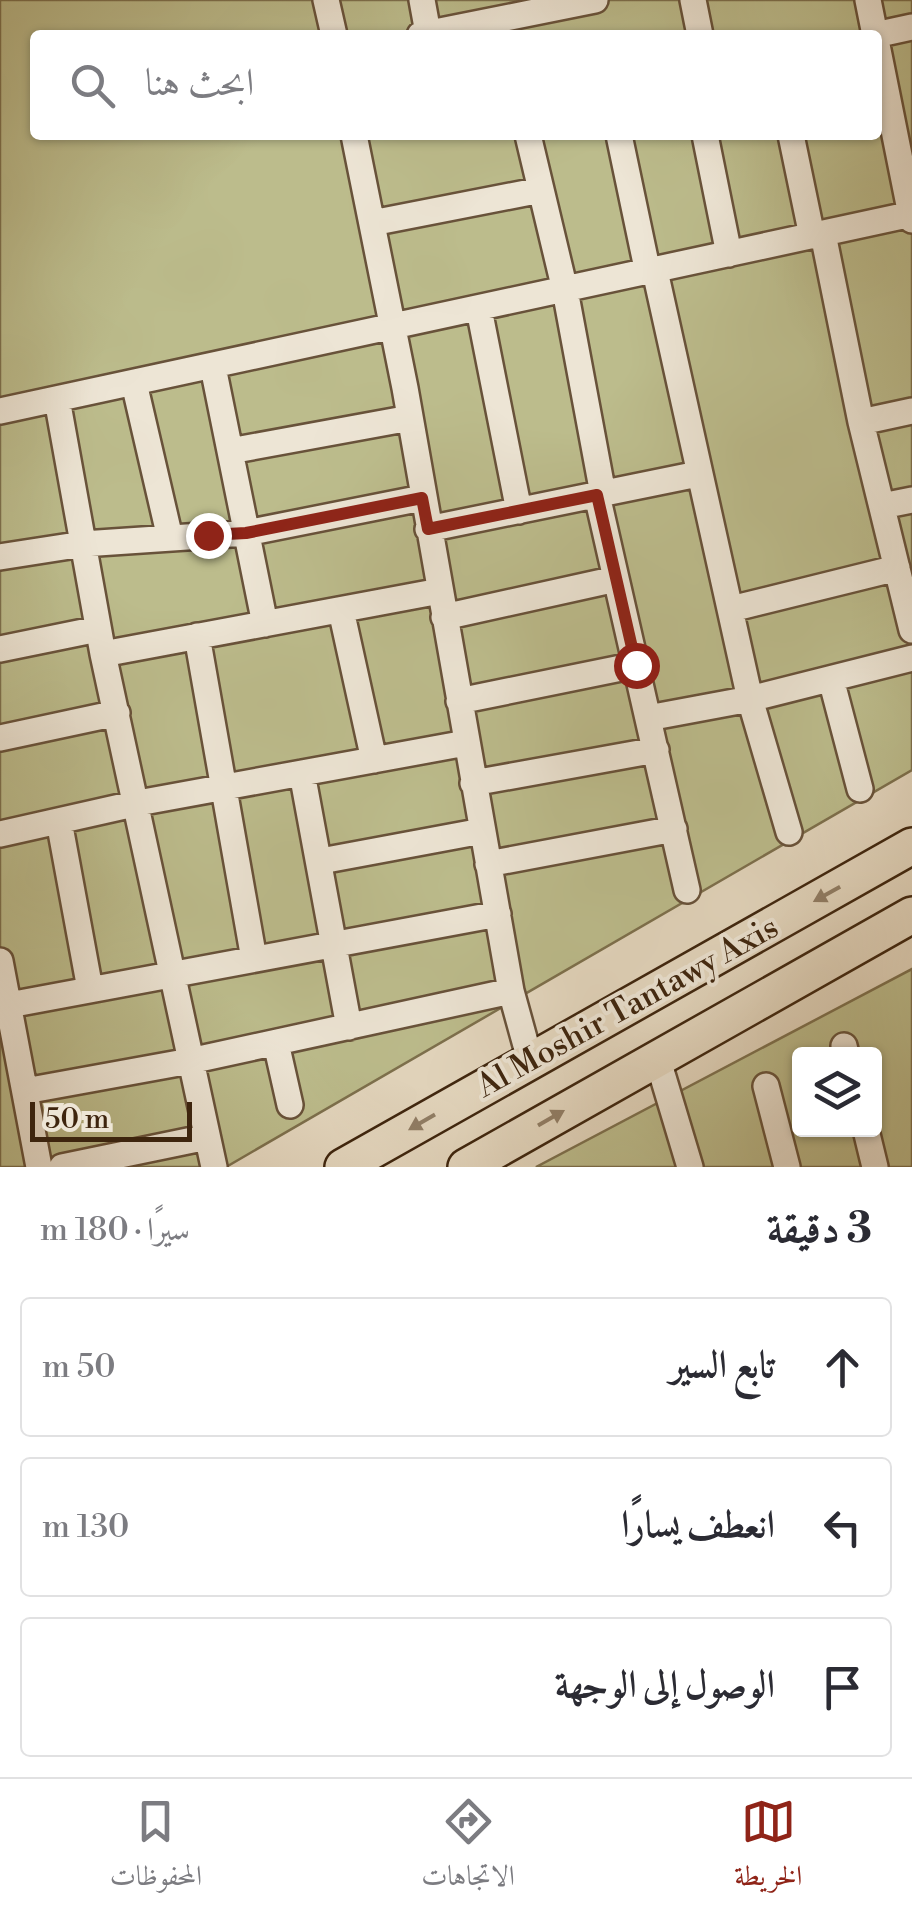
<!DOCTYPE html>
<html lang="ar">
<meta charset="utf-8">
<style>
:root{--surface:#fff;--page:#f2f2f3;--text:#2b2b33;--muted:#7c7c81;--line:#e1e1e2;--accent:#8f2418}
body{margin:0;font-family:"Libre Bodoni",Amiri,serif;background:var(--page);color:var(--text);direction:rtl}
.controls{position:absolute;right:30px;bottom:30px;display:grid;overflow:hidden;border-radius:10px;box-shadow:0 2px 8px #0004}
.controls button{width:90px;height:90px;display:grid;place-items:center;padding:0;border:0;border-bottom:2px solid var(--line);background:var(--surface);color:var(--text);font:50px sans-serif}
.scale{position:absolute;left:30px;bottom:25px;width:162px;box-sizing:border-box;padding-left:10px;border:5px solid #3e250e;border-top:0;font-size:28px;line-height:35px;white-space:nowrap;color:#3e250e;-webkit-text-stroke:8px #ede5d5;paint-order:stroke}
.stop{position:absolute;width:30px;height:30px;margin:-22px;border:8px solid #8f2418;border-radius:50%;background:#fff}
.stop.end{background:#8f2418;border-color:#fff;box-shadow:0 2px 10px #0008}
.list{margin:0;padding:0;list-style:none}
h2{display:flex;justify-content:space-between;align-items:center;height:130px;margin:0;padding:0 40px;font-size:42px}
h2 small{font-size:32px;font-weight:400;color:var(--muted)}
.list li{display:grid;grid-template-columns:65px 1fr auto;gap:30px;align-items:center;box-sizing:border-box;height:140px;margin:0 20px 20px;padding:0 20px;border:2px solid var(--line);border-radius:10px}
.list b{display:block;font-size:38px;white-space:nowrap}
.list em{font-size:32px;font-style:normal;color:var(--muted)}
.icon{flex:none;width:55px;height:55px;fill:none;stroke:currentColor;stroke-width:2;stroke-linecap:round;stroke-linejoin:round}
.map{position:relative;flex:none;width:912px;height:1167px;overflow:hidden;direction:ltr}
.search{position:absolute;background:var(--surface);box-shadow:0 2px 8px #0004;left:30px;right:30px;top:30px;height:110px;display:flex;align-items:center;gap:25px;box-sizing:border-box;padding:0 35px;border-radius:10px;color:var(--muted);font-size:38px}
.sheet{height:610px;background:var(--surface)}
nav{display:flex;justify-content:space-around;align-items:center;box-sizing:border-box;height:140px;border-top:2px solid var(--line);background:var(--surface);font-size:28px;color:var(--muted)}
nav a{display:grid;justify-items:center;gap:5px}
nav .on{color:var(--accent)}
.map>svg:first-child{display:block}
.green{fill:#bcbc8c;stroke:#7d704d;stroke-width:2.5;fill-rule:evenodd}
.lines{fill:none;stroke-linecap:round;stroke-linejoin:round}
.minor-casing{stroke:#68523a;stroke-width:30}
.highway-casing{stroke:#3e250e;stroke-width:40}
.minor{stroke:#ede5d5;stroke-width:25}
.highway{stroke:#e4d7bf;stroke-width:35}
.oneway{fill:#917e66}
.route{stroke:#8f2418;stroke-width:12}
.labels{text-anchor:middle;stroke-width:8;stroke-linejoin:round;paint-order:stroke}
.street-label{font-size:32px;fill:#3e250e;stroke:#ede5d5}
</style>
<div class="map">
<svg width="912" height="1167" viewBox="0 0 912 1167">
<rect width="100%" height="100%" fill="#e4d7bf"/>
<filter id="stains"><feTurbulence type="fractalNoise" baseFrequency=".002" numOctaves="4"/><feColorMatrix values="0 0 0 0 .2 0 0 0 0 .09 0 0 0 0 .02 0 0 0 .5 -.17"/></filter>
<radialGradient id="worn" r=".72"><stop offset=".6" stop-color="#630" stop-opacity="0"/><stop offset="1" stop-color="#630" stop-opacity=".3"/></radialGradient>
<path class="green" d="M0 0H912V770L226 1167H0ZM35 35H877V135H35Z
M912 969V1167H536ZM800 1054H874V1130H800Z"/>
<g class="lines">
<defs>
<path id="minor" d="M326 0 334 35
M422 0 428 33
M693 0 700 35
M868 0 875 35
M420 35 595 0
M875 35 912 27
M877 45 912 220
M354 135 405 388 511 991 530 1060
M528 135 565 290 603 494
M619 135 648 273
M705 135 729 254
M791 135 812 236
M372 223 541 190
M823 234 861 422 912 630
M655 271 750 699 912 658
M479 309 519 511
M213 367 265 624
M134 383 170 538
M57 399 103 654
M0 411 912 214
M861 422 912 411
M230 451 410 418
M597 495 687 890
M882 506 912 500
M428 529 698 474
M0 557 83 544 246 533 422 498
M731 609 897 568
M341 610 374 760
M444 617 616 579
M197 636 254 959
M0 649 98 629
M831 679 860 789
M459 701 636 665
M648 718 750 699 789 832
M0 738 117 713
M302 773 349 1027
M473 783 656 750
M59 821 90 989
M0 834 138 803 466 743
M321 861 482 831
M488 864 674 829
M0 961 39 1167
M9 1005 498 914
M276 1043 290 1105
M844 1046 846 1054
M657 1057 690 1167
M766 1086 787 1167
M25 1091 190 1061 511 991
M866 1130 875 1167
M62 1167 207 1137
M214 1167 103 654 440 591"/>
<path id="highway" d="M343 1167 912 846
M466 1167 912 915"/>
</defs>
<use href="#minor" class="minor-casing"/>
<use href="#highway" class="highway-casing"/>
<use href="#minor" class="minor"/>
<use href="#highway" class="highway"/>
</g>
<defs><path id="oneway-solid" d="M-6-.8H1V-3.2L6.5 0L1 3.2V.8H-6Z" transform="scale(2.5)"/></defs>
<g class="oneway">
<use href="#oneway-solid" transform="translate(827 894) rotate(151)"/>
<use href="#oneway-solid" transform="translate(551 1118) rotate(-30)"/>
<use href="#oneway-solid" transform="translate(422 1122) rotate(150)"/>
</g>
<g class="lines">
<path class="route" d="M208 535 246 533 422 498 428 529 597 495 636 665"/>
</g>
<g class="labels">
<g class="street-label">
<text transform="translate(627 1006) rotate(-29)" y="11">Al Moshir Tantawy Axis</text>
</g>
</g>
<rect width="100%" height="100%" filter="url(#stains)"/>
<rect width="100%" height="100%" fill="url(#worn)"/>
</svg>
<div class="controls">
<button><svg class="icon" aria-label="layers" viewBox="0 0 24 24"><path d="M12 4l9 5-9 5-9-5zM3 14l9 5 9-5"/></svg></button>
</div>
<div class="scale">50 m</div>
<div class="stop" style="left:636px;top:665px"></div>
<div class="stop end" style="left:208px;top:535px"></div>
<div class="search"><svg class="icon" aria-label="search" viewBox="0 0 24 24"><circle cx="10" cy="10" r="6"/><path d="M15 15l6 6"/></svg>ابحث هنا</div>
</div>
<section class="sheet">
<h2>3 دقيقة<small>سيرًا · 180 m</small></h2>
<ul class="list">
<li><svg class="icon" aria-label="ahead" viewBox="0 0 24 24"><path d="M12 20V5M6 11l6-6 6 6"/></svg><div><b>تابع السير</b></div><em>50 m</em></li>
<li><svg class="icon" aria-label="left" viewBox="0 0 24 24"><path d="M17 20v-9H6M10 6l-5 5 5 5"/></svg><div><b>انعطف يسارًا</b></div><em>130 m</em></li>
<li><svg class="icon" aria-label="arrive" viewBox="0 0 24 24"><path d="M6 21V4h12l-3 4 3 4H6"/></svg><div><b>الوصول إلى الوجهة</b></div></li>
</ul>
</section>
<nav>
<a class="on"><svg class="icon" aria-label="map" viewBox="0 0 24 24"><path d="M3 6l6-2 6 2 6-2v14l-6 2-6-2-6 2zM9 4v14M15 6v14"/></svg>الخريطة</a>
<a><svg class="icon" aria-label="directions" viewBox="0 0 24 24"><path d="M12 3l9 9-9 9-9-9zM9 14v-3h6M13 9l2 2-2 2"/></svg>الاتجاهات</a>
<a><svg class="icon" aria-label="saved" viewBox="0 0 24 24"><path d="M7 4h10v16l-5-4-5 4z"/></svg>المحفوظات</a>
</nav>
